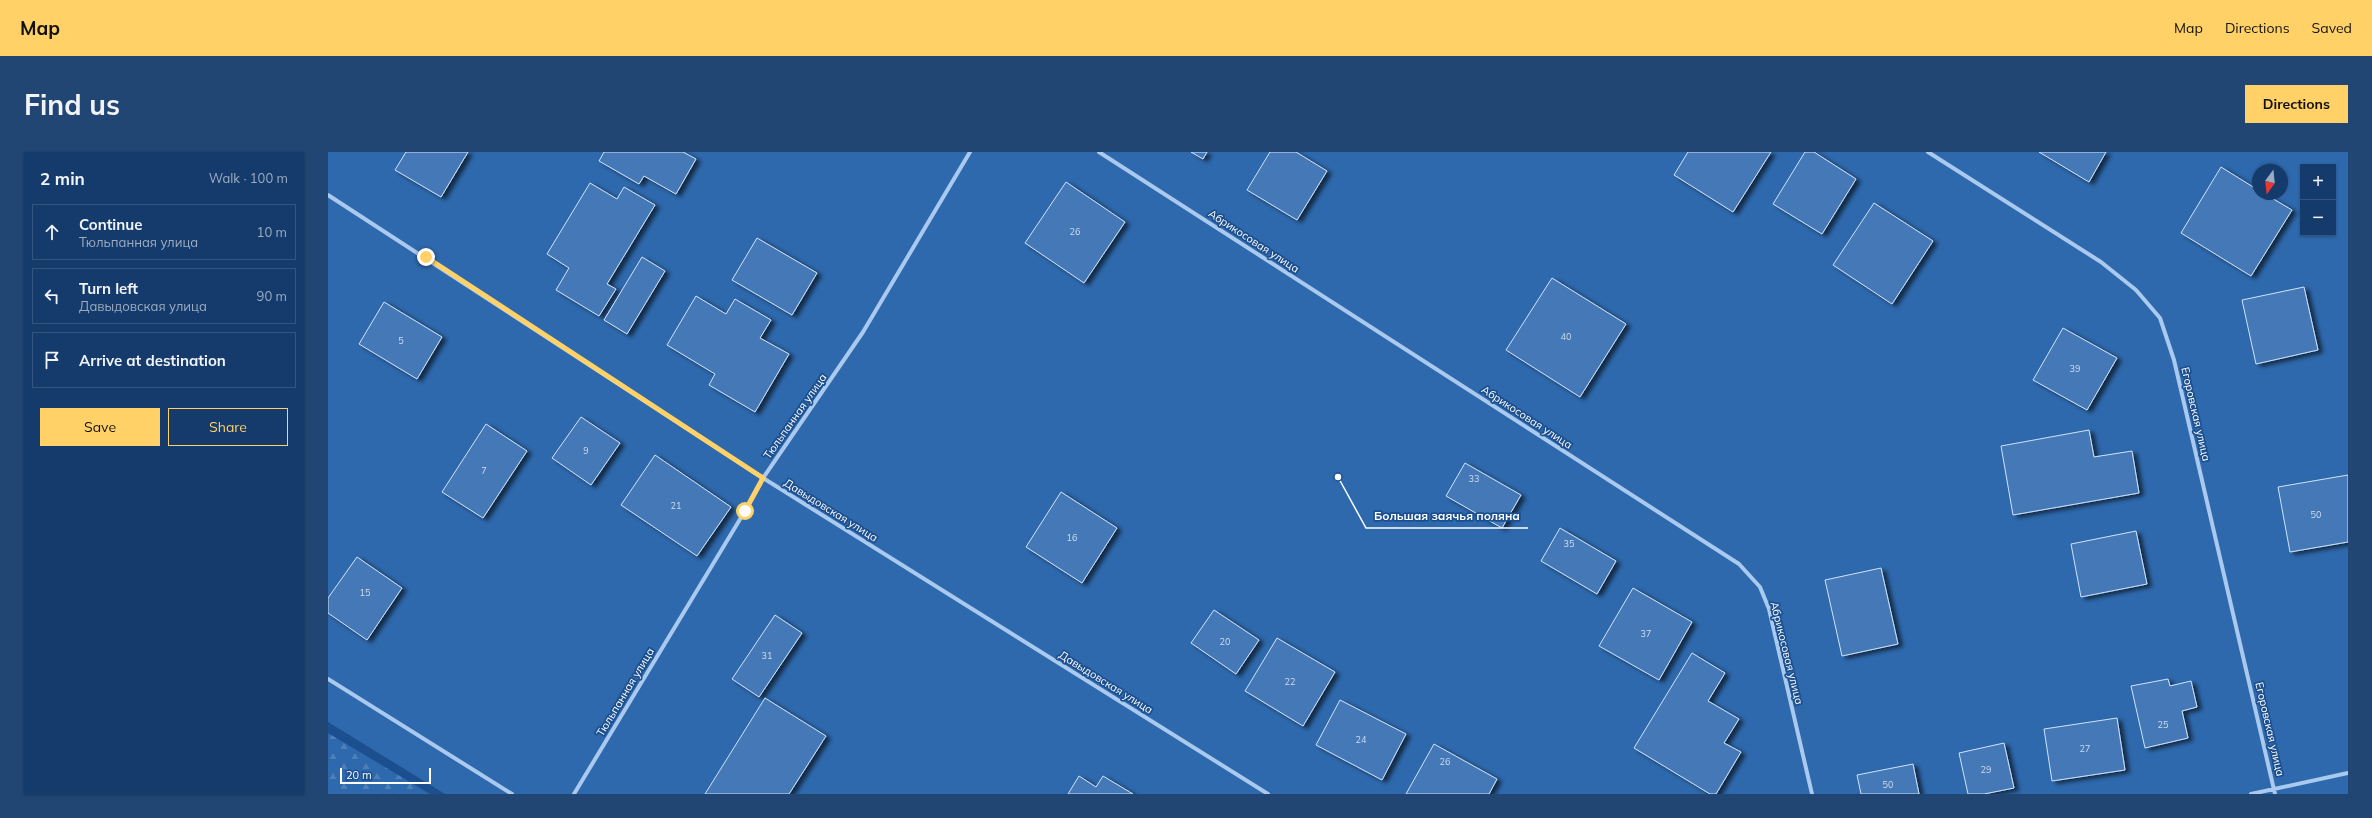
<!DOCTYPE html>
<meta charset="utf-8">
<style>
:root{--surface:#143b6b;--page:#214673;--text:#f1f3f6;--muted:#9dadc1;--line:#33557e;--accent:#ffd166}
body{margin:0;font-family:Mulish,sans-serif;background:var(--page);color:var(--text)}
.controls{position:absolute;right:12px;top:12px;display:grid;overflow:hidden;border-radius:0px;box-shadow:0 1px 3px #0004}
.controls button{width:36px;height:36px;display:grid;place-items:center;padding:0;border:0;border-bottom:1px solid var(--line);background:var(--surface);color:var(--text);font:20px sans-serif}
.compass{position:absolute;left:1924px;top:12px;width:36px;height:36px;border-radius:50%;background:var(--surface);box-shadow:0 1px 3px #0004;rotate:195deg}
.scale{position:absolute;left:12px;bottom:10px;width:91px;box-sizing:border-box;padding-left:4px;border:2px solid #fff;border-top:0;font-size:11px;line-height:14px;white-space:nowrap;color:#fff;-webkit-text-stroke:3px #1b4f8f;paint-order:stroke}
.stop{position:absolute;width:12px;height:12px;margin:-9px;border:3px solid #ffd166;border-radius:50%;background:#fff}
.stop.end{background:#ffd166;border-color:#fff;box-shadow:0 1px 4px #0008}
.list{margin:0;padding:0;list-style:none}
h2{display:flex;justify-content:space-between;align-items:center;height:52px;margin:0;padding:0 16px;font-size:17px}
h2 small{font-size:13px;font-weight:400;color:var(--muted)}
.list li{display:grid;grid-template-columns:26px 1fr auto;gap:12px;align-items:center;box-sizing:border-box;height:56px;margin:0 8px 8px;padding:0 8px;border:1px solid var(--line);border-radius:0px}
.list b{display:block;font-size:15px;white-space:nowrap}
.list p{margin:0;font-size:13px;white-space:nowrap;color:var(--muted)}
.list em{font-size:13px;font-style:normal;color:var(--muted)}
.actions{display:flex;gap:8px;padding:12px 16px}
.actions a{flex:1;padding:9px 0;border:1px solid var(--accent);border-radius:0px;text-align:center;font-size:14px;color:var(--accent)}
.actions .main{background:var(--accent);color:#111}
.icon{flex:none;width:22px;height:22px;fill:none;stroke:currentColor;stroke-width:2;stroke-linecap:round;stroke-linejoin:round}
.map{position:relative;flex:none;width:2020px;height:642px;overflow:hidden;border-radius:0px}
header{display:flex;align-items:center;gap:24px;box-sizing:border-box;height:56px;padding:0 20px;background:var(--accent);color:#111}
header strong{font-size:19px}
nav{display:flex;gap:22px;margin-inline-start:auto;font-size:14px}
.intro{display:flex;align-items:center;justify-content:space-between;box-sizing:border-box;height:96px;padding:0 24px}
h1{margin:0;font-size:28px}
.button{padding:10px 18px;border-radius:0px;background:var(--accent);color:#111;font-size:14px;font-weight:700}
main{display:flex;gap:24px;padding:0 24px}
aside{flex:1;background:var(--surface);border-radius:0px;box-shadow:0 1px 3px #0004}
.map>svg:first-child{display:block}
.forest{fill:url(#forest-firs)}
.garden{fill:#2e69ad;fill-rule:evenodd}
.building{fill:#4478b7;stroke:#cfe3fa;filter:url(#shadow)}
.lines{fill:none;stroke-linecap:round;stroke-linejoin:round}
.minor{stroke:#a9c9ee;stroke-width:4}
.route{stroke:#ffd166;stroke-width:5}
.labels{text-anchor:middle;stroke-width:3.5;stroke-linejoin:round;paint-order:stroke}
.number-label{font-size:9px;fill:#d0dded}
.street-label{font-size:11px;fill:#fff;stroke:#1b4f8f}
.leader{fill:none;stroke:#fff;stroke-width:1.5}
.callout-dot{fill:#fff;stroke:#1b4f8f;stroke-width:1.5}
.callout-label{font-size:12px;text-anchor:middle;font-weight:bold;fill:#fff;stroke:#1b4f8f;stroke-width:3.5;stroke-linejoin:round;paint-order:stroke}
</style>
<header>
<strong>Map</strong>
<nav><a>Map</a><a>Directions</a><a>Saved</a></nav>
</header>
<div class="intro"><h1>Find us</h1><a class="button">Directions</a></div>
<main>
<aside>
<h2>2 min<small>Walk · 100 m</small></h2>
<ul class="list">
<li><svg class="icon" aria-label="ahead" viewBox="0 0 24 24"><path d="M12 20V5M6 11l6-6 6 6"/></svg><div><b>Continue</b><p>Тюльпанная улица</p></div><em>10 m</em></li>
<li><svg class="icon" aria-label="left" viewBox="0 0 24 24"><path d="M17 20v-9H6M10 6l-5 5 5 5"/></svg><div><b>Turn left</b><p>Давыдовская улица</p></div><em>90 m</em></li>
<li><svg class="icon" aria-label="arrive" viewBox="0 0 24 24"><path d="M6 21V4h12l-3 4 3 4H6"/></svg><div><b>Arrive at destination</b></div></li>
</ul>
<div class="actions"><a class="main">Save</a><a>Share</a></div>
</aside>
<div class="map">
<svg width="2020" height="642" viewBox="0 0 2020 642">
<defs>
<pattern id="forest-firs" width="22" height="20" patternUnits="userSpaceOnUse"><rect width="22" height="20" fill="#2e69ad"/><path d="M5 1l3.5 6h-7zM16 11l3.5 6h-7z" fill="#4d80b9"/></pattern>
<filter id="shadow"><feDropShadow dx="4.5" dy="2.5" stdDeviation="2" flood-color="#0009"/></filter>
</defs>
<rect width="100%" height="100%" fill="#1b4f8f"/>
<path class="forest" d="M0 581 102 642H0Z"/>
<path class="garden" d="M0 0H2020V642H117L0 570ZM1975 15H2005V81H1975ZM1930 18H1954V42H1930Z"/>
<path class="building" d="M78 0H140L113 45 67 18Z
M276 0H355L368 7 348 42 316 24 311 32 271 9Z
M863 0H879L875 7Z
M942 0H968L999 19 969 68 919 38Z
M1360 0H1443L1405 60 1346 23Z
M1477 0H1486L1528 27 1494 82 1445 52Z
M1711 0H1778L1761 30Z
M1893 15 1930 38V42H1937L1964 58 1923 124 1853 81Z
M738 30 797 70 756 131 697 91Z
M262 31 289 47 296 35 327 53 279 132 288 137 271 164 228 138 241 116 219 102Z
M1546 51 1605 89 1564 152 1505 113Z
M429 86 489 121 464 163 404 128Z
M314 105 337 119 299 182 276 168Z
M1224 126 1298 172 1252 245 1178 198Z
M1976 135 1990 198 1928 212 1914 148Z
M368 144 398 162 407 147 443 168 432 186 461 202 427 260 381 233 387 222 339 193Z
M56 150 114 185 89 227 31 192Z
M1735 176 1789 206 1759 258 1705 228Z
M253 265 292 291 263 333 224 306Z
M158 272 199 299 155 366 114 340Z
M1761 278 1766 305 1804 299 1811 341 1685 363 1673 294Z
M327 303 403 355 369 404 293 353Z
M1137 311 1193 343 1174 376 1118 344Z
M2020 323V390L1962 400 1950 335Z
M733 340 789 376 754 431 698 395Z
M1232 376 1288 409 1269 442 1213 409Z
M1808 379 1819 432 1753 445 1743 392Z
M29 405 74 436 39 488 0 461V446Z
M1553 416 1570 492 1514 504 1497 428Z
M1305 436 1364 470 1331 528 1271 494Z
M886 458 931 488 908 522 863 491Z
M447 463 474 481 431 545 404 527Z
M949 486 1007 520 975 574 917 539Z
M1364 501 1397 521 1380 549 1411 567 1396 591 1413 600 1388 642H1382L1306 596Z
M1840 527 1842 534 1863 529 1869 555 1854 559 1860 586 1817 596 1803 534Z
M437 546 498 584 461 642H377Z
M1012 548 1078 582 1054 628 988 593Z
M1789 566 1797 618 1724 629 1716 577Z
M1676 591 1686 636 1656 642H1640L1631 601Z
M1106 592 1169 627 1161 642H1078Z
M1585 612 1591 642H1533L1529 623Z
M751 624 768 635 775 624 805 642H740Z"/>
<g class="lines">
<path class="minor" d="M771 0 1411 412 1432 435 1441 457 1484 642
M1600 0 1773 110 1808 138 1832 166 1846 208 1947 642
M0 43 435 326 940 642
M0 527 184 642
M246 642 417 359 435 326 535 180 642 0
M1923 642 2020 621"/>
</g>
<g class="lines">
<path class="route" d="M98 105 435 326 417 359"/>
</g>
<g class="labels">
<g class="number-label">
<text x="747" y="83">26</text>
<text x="1238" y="188">40</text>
<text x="73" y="192">5</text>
<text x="1747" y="220">39</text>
<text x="258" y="302">9</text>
<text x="156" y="322">7</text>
<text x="1146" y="330">33</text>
<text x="348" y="357">21</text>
<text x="1988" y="366">50</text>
<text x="744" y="389">16</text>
<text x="1241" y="395">35</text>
<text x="37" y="444">15</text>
<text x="1318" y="485">37</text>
<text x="897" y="493">20</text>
<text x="439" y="507">31</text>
<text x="962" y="533">22</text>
<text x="1835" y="576">25</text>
<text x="1033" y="591">24</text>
<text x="1757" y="600">27</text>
<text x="1117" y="613">26</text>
<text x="1658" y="621">29</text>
<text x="1560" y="636">50</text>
</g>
<g class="street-label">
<text transform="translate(926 89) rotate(33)" y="4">Абрикосовая улица</text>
<text transform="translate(1868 262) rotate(77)" y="4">Егоровская улица</text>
<text transform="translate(467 264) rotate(-55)" y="4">Тюльпанная улица</text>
<text transform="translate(1199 265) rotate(33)" y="4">Абрикосовая улица</text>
<text transform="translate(503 358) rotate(32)" y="4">Давыдовская улица</text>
<text transform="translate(1459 501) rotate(76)" y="4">Абрикосовая улица</text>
<text transform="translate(778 530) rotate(32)" y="4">Давыдовская улица</text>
<text transform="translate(297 540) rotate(-59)" y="4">Тюльпанная улица</text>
<text transform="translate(1942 577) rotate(77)" y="4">Егоровская улица</text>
</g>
</g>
<path class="leader" d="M1010 325L1038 376H1200"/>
<circle class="callout-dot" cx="1010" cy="325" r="4"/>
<g class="callout-label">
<text x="1119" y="368">Большая заячья поляна</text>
</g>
</svg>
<div class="controls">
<button>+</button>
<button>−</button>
</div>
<svg class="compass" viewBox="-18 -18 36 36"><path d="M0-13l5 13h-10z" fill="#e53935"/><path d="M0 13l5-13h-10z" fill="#9dadc1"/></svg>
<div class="scale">20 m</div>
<div class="stop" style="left:417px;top:359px"></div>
<div class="stop end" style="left:98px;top:105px"></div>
</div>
</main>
